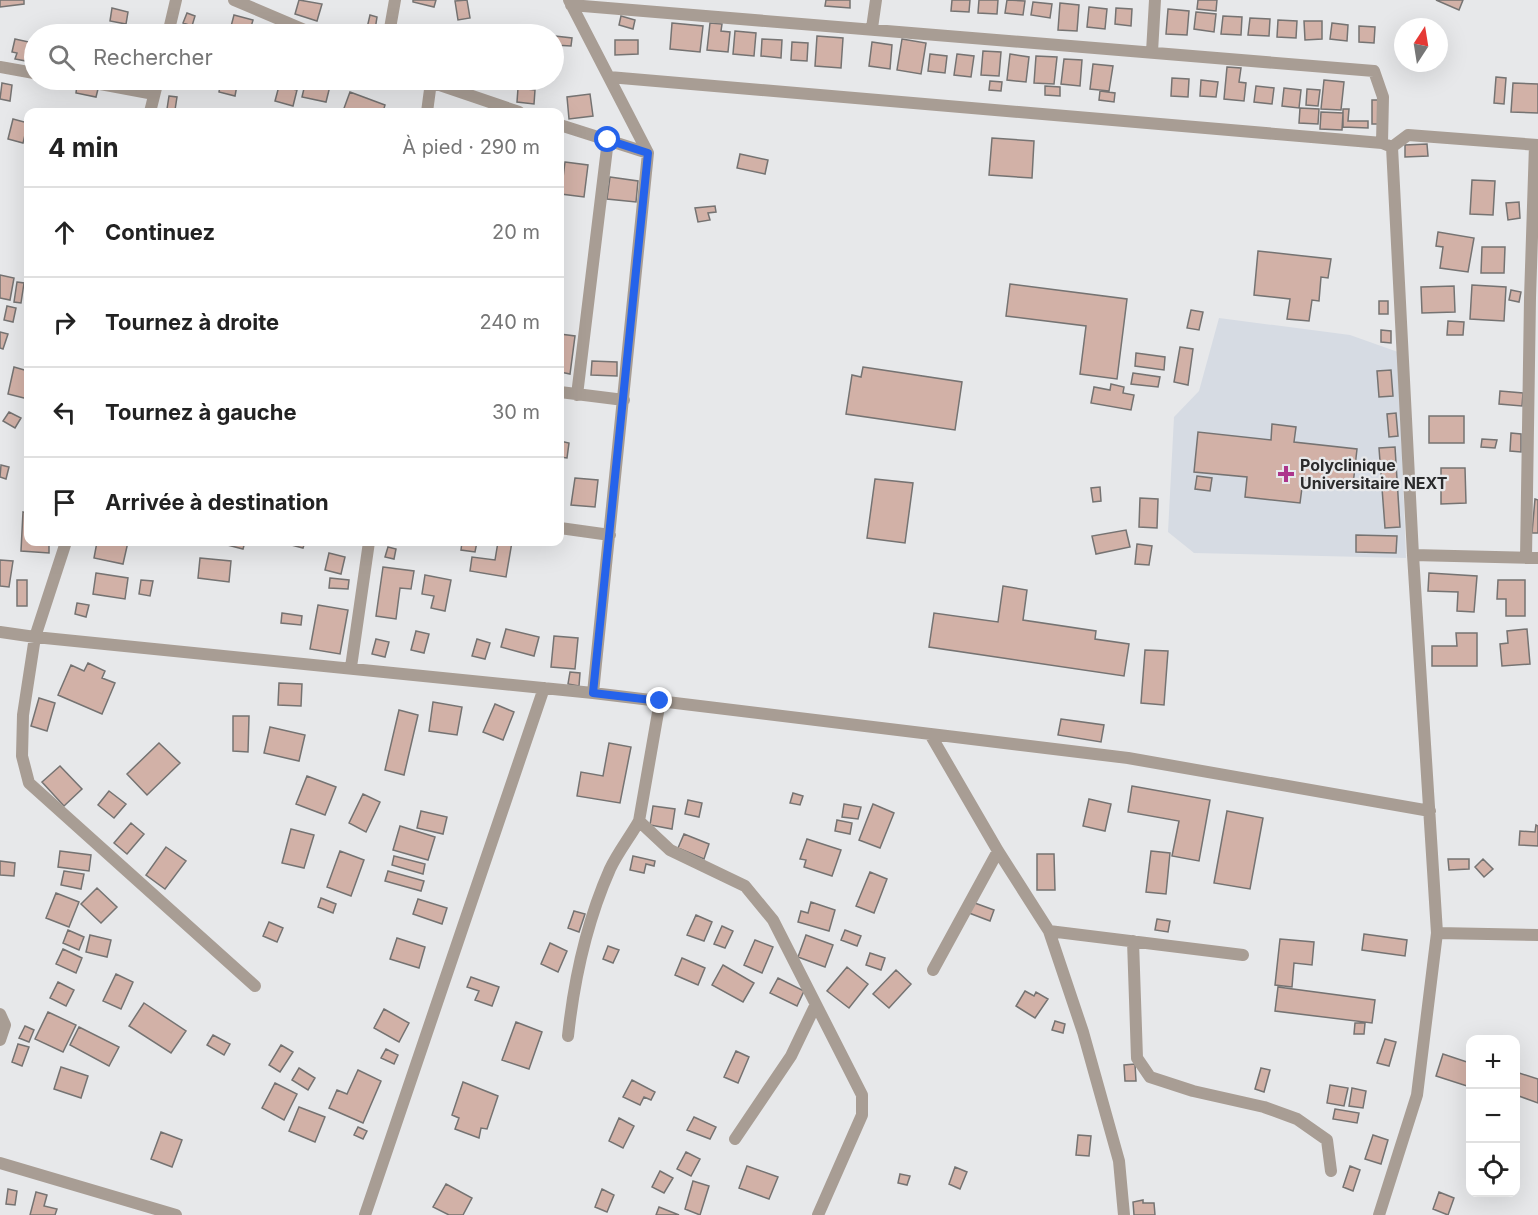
<!DOCTYPE html>
<html lang="fr">
<meta charset="utf-8">
<style>
:root{--surface:#fff;--page:#f6f6f6;--text:#222;--muted:#767676;--line:#e0e0e0}
body{margin:0;font-family:Inter,sans-serif;background:var(--page);color:var(--text)}
.controls{position:absolute;right:18px;bottom:18px;display:grid;overflow:hidden;border-radius:12px;box-shadow:0 6px 24px #0002}
.controls button{width:54px;height:54px;display:grid;place-items:center;padding:0;border:0;border-bottom:2px solid var(--line);background:var(--surface);color:var(--text);font:30px sans-serif}
.compass{position:absolute;left:1394px;top:18px;width:54px;height:54px;border-radius:50%;background:var(--surface);box-shadow:0 6px 24px #0002;rotate:12deg}
.stop{position:absolute;width:18px;height:18px;margin:-14px;border:4px solid #2563eb;border-radius:50%;background:#fff}
.stop.end{background:#2563eb;border-color:#fff;box-shadow:0 2px 6px #0008}
.list{margin:0;padding:0;list-style:none}
h2{display:flex;justify-content:space-between;align-items:center;height:78px;margin:0;padding:0 24px;font-size:26px}
h2 small{font-size:20px;font-weight:400;color:var(--muted)}
.list li{display:grid;grid-template-columns:39px 1fr auto;gap:18px;align-items:center;box-sizing:border-box;height:90px;padding:0 24px;border-top:2px solid var(--line)}
.list b{display:block;font-size:22px;white-space:nowrap}
.list em{font-size:20px;font-style:normal;color:var(--muted)}
.icon{flex:none;width:33px;height:33px;fill:none;stroke:currentColor;stroke-width:2;stroke-linecap:round;stroke-linejoin:round}
.map{position:relative;flex:none;width:1538px;height:1215px;overflow:hidden}
.search{position:absolute;background:var(--surface);box-shadow:0 6px 24px #0002;left:24px;top:24px;width:540px;height:66px;display:flex;align-items:center;gap:15px;box-sizing:border-box;padding:0 21px;border-radius:33px;color:var(--muted);font-size:22px}
.panel{position:absolute;background:var(--surface);box-shadow:0 6px 24px #0002;left:24px;top:108px;width:540px;height:438px;border-radius:12px}
.map>svg:first-child{display:block}
.built{fill:#d6dbe3}
.building{fill:#d2b1a7;stroke:#757372;stroke-width:1.5}
.lines{fill:none;stroke-linecap:round;stroke-linejoin:round}
.minor{stroke:#a89d94;stroke-width:12}
.route{stroke:#2563eb;stroke-width:8}
.poi-dot{fill:#ac358b;stroke:#e7e8ea;stroke-width:2}
.labels{text-anchor:middle;stroke-width:4.5;stroke-linejoin:round;paint-order:stroke}
.poi-label{font-size:16px;font-weight:bold;fill:#2b2b2c;stroke:#e7e8ea;text-anchor:start}
</style>
<div class="map">
<svg width="1538" height="1215" viewBox="0 0 1538 1215">
<rect width="100%" height="100%" fill="#e7e8ea"/>
<path class="built" d="M1219 318 1350 335 1398 352 1406 558 1194 553 1168 532 1174 417 1199 391Z"/>
<path class="building" d="M0 0H24V4L0 7Z
M299 0 322 4 317 21 295 14Z
M413 0H436L434 7 413 2Z
M467 0 470 18 458 20 455 1Z
M826 0H850V8L825 6Z
M952 0H970L969 12 951 11Z
M979 0H998L997 14 978 13Z
M1007 0 1025 1 1023 15 1005 13Z
M1198 0H1217L1216 11 1197 9Z
M1436 0H1463L1459 10Z
M1033 2 1052 4 1050 18 1031 15Z
M1060 3 1079 5 1077 31 1058 30Z
M1089 7 1107 9 1105 29 1087 27Z
M112 8 128 12 126 24 110 21Z
M1116 8 1132 9 1131 26 1115 24Z
M1168 9 1189 11 1187 35 1166 34Z
M1196 12 1216 14 1214 32 1194 29Z
M187 13 195 16 192 26 183 23Z
M234 15 253 20 249 34H229Z
M370 15 377 17 375 30 367 28Z
M621 16 635 20 633 29 619 25Z
M1223 16 1242 17 1241 35 1221 34Z
M1250 18 1270 19 1269 36 1248 35Z
M1278 20 1297 21 1296 38 1277 37Z
M1304 21H1322V39L1305 40Z
M672 23 703 26 700 52 670 49Z
M710 23 722 24 721 31 730 32 728 52 707 50Z
M1332 23 1348 25 1347 41 1330 39Z
M1359 26 1375 27 1374 43 1359 42Z
M735 31 756 33 754 56 733 54Z
M555 36 572 38 571 46 554 45Z
M817 36 843 38 841 68 815 66Z
M15 39 29 42 26 61 15 59 17 53 12 52Z
M762 39 782 40 781 58 761 56Z
M902 39 926 43 921 74 897 70Z
M615 40H638V54L615 55Z
M792 42 808 43 807 61 791 60Z
M872 42 892 45 890 69 869 66Z
M983 51 1001 52 999 76 981 75Z
M930 54 947 56 945 73 928 71Z
M957 54 974 56 971 77 954 75Z
M1010 54 1029 57 1026 82 1007 80Z
M1036 56 1057 57 1054 84 1034 83Z
M1064 59 1082 60 1080 86 1061 84Z
M1093 64 1113 66 1109 91 1090 89Z
M1227 67 1241 68 1239 82 1246 83 1244 101 1224 99Z
M1496 77 1506 78 1504 104 1494 103Z
M1172 78 1189 79 1188 97 1171 96Z
M221 80H238L235 96 219 92Z
M306 80 331 82 326 102 302 97Z
M1201 80 1218 82 1216 97 1200 96Z
M1324 80 1344 82 1341 110 1321 109Z
M990 81 1002 82 1001 91 989 90Z
M2 83 12 85 10 101 0 99Z
M1513 83 1538 84V113L1511 112Z
M77 85 98 89 96 97 76 93Z
M279 86 297 90 293 106 275 101Z
M1045 86 1060 87V96L1045 95Z
M1256 86 1274 88 1272 104 1254 102Z
M518 88 535 90 534 104 517 102Z
M1284 88 1301 90 1299 108 1282 106Z
M1307 89 1320 90 1318 106 1306 105Z
M1100 91 1115 93 1114 102 1099 100Z
M350 92 385 105 383 112 343 111Z
M590 94 593 116 569 119 567 97Z
M169 96 177 97 175 110 167 109Z
M1372 100H1380V124H1372Z
M1300 108 1319 109 1318 124 1299 123Z
M1343 109H1349L1348 121H1368V128L1343 127Z
M1321 112 1343 113 1342 130 1320 129Z
M13 119 28 123 23 143 8 139Z
M992 138 1034 141 1032 178 989 175Z
M1427 144 1428 156 1405 157V145Z
M740 154 768 160 765 174 737 168Z
M565 162 588 165 584 197 561 194Z
M610 177 638 181 636 202 607 199Z
M1472 180 1495 181 1493 215 1470 214Z
M1519 202 1520 218 1508 220 1506 203Z
M715 206 716 212 708 213 710 220 698 222 695 208Z
M1438 232 1474 238 1468 272 1440 268 1443 247 1436 246Z
M1482 247H1505L1504 273H1481Z
M1258 251 1331 259 1328 278 1321 277 1319 301 1312 300 1309 321 1287 319 1290 299 1254 295Z
M0 275 14 278 10 300 0 298Z
M17 282 24 283 21 303 14 302Z
M1010 284 1127 299 1117 379 1080 374 1086 326 1006 316Z
M1472 285 1506 287 1504 321 1470 319Z
M1454 286 1455 312 1422 313 1421 287Z
M1511 290 1521 292 1519 302 1509 300Z
M1379 301H1388V314H1379Z
M7 306 16 308 13 322 4 320Z
M1191 310 1203 312 1199 330 1187 328Z
M1448 321 1464 322 1463 335H1447Z
M1381 330 1391 331V343L1381 342Z
M0 332 8 334 3 349 0 348Z
M560 334 575 336 570 374 560 372Z
M1180 347 1193 349 1188 385 1174 382Z
M1136 353 1165 357 1164 370 1135 366Z
M592 361 617 362V376L591 375Z
M14 367 28 371V399L8 394Z
M863 367 962 382 955 430 846 414 852 375 861 377Z
M1391 370 1393 396 1379 397 1377 371Z
M1133 373 1160 377 1158 387 1131 384Z
M1111 384 1124 387 1123 393 1134 395 1131 410 1091 403 1094 387 1110 390Z
M1500 391 1523 393 1522 406 1499 404Z
M9 412 21 418 15 428 3 421Z
M1396 413 1398 436 1389 437 1387 414Z
M1429 416H1464V443H1429Z
M1272 424 1296 427 1294 442 1357 449 1353 485 1303 480 1300 503 1245 497 1247 477 1194 472 1198 432 1271 440Z
M1511 433 1521 434V452L1510 451Z
M1482 439 1497 440 1495 448 1481 447Z
M560 441 569 443 567 458 560 457Z
M1395 447 1400 527 1385 528 1379 448Z
M1 465 9 467 6 479 0 477Z
M1441 468H1465L1466 503 1441 504Z
M1197 476 1212 478 1210 491 1195 489Z
M575 478 598 480 595 507 571 505Z
M875 479 913 483 905 543 867 538Z
M1100 487 1101 501 1093 502 1091 488Z
M1140 498 1158 499 1157 528 1139 527Z
M1535 499 1538 500V533H1532Z
M23 512 28 513V542H49V553L21 551Z
M1126 530 1130 547 1096 554 1092 536Z
M1356 535 1397 536 1396 553 1356 552Z
M97 542H128L123 564 94 558Z
M216 542H245L243 549Z
M280 542H305L303 548Z
M462 542H477L475 552 461 550Z
M498 542H512L506 577 470 571 472 557 495 560Z
M1137 544 1152 546 1149 565 1135 564Z
M388 547 396 549 394 559 385 557Z
M329 553 345 557 341 574 325 570Z
M200 558 231 561 229 582 198 578Z
M0 560 13 561 9 587 0 586Z
M383 567 414 571 411 589 400 588 396 619 376 616Z
M96 573 128 578 125 599 93 594Z
M1429 573 1477 576 1474 612 1457 611 1458 592 1428 591Z
M425 575 451 580 445 611 431 608 434 596 422 594Z
M330 578 349 580 348 589 329 588Z
M17 580H27V606H17Z
M141 580 153 581 150 596 139 594Z
M1498 580H1525V616H1506V599H1497Z
M1003 586 1027 590 1023 620 1096 631 1095 639 1129 644 1124 676 929 647 934 613 998 622Z
M77 603 89 605 86 617 75 614Z
M318 605 348 610 340 654 310 649Z
M282 613 302 616 301 625 281 623Z
M506 629 539 637 534 656 501 647Z
M1527 629 1530 664 1502 666 1500 644 1508 643 1507 631Z
M416 631 429 634 424 653 411 650Z
M1456 633H1477V666H1432V646H1457Z
M554 636 578 638 575 669 551 667Z
M376 639 389 642 385 657 372 654Z
M477 639 490 643 485 659 472 656Z
M1145 650 1168 651 1164 705 1141 703Z
M88 663 105 671 102 678 115 683 102 714 58 695 71 665 84 671Z
M570 672 580 673 579 686 568 684Z
M279 683 302 684 301 706 278 705Z
M39 698 55 703 47 731 31 726Z
M433 702 462 707 457 735 429 731Z
M495 704 514 712 503 740 483 732Z
M399 710 418 715 404 775 385 770Z
M233 716H249L248 752 233 751Z
M1061 719 1104 725 1101 742 1058 735Z
M270 727 305 735 299 761 264 753Z
M159 743 180 763 147 795 127 774Z
M609 743 631 747 620 803 577 796 581 772 603 776Z
M60 766 82 789 64 806 42 782Z
M307 776 336 787 325 815 296 804Z
M1132 786 1210 800 1199 861 1172 856 1179 821 1128 812Z
M109 791 126 804 114 818 98 805Z
M793 793 803 796 800 805 790 803Z
M363 794 380 802 366 832 349 823Z
M1089 799 1111 804 1105 831 1083 826Z
M688 800 702 803 699 817 685 814Z
M844 804 861 807 858 819 842 817Z
M873 804 894 813 880 848 859 840Z
M653 806 675 809 672 829 650 825Z
M421 811 447 817 443 834 417 828Z
M1227 811 1263 818 1250 889 1214 883Z
M837 820 852 823 850 834 835 831Z
M131 823 144 834 127 854 114 843Z
M1536 825 1538 826V846L1519 845 1520 831 1535 832Z
M400 826 435 837 428 860 393 850Z
M291 829 314 835 304 868 282 863Z
M684 834 709 844 704 859 678 848Z
M807 839 841 850 832 876 804 867 806 860 800 859Z
M166 847 186 861 165 889 146 875Z
M60 851 91 855 89 871 58 867Z
M340 851 364 860 351 896 327 887Z
M1151 851 1170 853 1166 894 1146 892Z
M1037 854H1054L1055 890H1037Z
M394 856 425 864 423 874 392 865Z
M633 856 655 861 654 866 646 864 644 873 630 870Z
M1448 859H1469V869L1449 870Z
M1483 859 1493 869 1484 877 1475 867Z
M0 861 15 863 14 876 0 875Z
M64 871 84 874 81 889 61 885Z
M388 871 424 881 421 891 385 881Z
M870 872 887 879 874 913 856 906Z
M97 888 117 907 101 923 81 904Z
M56 893 79 902 69 927 46 918Z
M321 898 336 904 333 913 318 907Z
M418 899 447 908 442 924 413 914Z
M811 902 835 910 829 931 798 922 801 911 808 913Z
M972 902 994 910 990 921 969 913Z
M574 911 585 914 579 932 568 928Z
M696 915 712 922 704 941 687 935Z
M1157 919 1170 921 1168 932 1155 930Z
M269 922 283 928 277 942 263 936Z
M722 926 733 931 725 948 714 944Z
M68 930 84 937 79 950 63 943Z
M845 930 861 936 857 946 841 940Z
M1364 934 1407 940 1405 956 1362 950Z
M90 935 111 940 107 957 86 952Z
M806 935 833 945 825 967 798 957Z
M397 938 425 947 419 968 390 959Z
M1280 939 1314 942 1312 965 1294 963 1292 987 1275 985Z
M755 940 773 947 762 973 744 965Z
M550 943 567 951 558 972 541 964Z
M608 946 619 950 613 963 603 959Z
M63 949 82 958 76 973 56 964Z
M870 953 885 958 881 970 866 965Z
M682 958 705 968 698 985 675 975Z
M723 965 754 983 743 1002 712 985Z
M847 967 868 984 849 1008 827 991Z
M896 970 911 984 889 1008 873 994Z
M116 974 133 982 121 1009 103 1001Z
M471 977 499 987 492 1006 475 1000 479 991 467 987Z
M778 978 804 991 797 1006 770 993Z
M58 982 74 990 66 1006 50 998Z
M1278 987 1375 1000 1372 1023 1275 1011Z
M1025 991 1034 996 1036 992 1048 999 1035 1018 1016 1006Z
M144 1003 186 1031 171 1053 129 1026Z
M384 1009 409 1023 399 1042 374 1028Z
M48 1012 76 1025 63 1052 35 1039Z
M1055 1021 1065 1024 1063 1033 1052 1030Z
M516 1022 542 1032 529 1069 502 1060Z
M1355 1023H1365L1364 1034H1354Z
M25 1026 34 1030 29 1042 19 1038Z
M79 1027 119 1047 109 1066 70 1045Z
M213 1035 230 1044 224 1055 207 1045Z
M1385 1039 1396 1042 1389 1066 1377 1063Z
M18 1044 29 1047 22 1066 12 1062Z
M281 1045 293 1052 280 1072 269 1065Z
M386 1049 398 1055 394 1064 381 1058Z
M736 1051 749 1057 738 1083 724 1077Z
M1443 1054 1470 1063V1087L1436 1076Z
M1135 1064 1136 1081H1125L1124 1065Z
M61 1067 88 1076 81 1098 54 1089Z
M299 1068 315 1078 308 1090 292 1080Z
M1261 1068 1270 1070 1264 1092 1255 1089Z
M358 1070 381 1081 363 1123 329 1108 337 1090 347 1094Z
M1516 1072 1538 1079V1103L1516 1095Z
M632 1080 655 1092 651 1100 644 1097 640 1105 623 1097Z
M463 1082 498 1096 487 1129 481 1128 479 1138 455 1129 459 1118 452 1115Z
M275 1083 297 1094 284 1120 262 1108Z
M1330 1085 1348 1088 1344 1106 1327 1103Z
M1352 1088 1366 1091 1363 1108 1349 1106Z
M299 1107 325 1117 315 1142 289 1131Z
M1335 1109 1359 1113 1357 1123 1333 1119Z
M694 1117 716 1127 710 1139 687 1130Z
M619 1118 634 1126 623 1148 609 1141Z
M358 1127 367 1131 363 1139 354 1135Z
M161 1132 182 1140 172 1167 151 1159Z
M1078 1135 1091 1136 1089 1156 1076 1155Z
M1373 1135 1388 1140 1381 1164 1365 1159Z
M686 1152 700 1159 691 1176 677 1169Z
M747 1166 778 1177 769 1199 739 1188Z
M1350 1166 1360 1170 1353 1191 1343 1187Z
M955 1167 967 1172 960 1189 949 1184Z
M660 1171 673 1178 664 1193 652 1187Z
M900 1174 910 1176 907 1185 898 1183Z
M693 1181 709 1186 700 1215 685 1209Z
M446 1184 472 1198 463 1215H449L433 1207Z
M8 1189 17 1191 15 1205 6 1204Z
M602 1189 614 1195 607 1212 595 1207Z
M36 1192 47 1195 44 1206 57 1209 55 1215H30Z
M1439 1192 1454 1198 1448 1215 1433 1209Z
M1143 1200V1203H1154L1155 1215H1134L1133 1202Z
M659 1207 679 1215H656Z"/>
<g class="lines">
<path class="minor" d="M234 0 314 34
M569 0 648 153 593 693
M571 5 1374 71 1383 97 1382 143
M872 28 876 0
M168 34 176 0
M389 34 395 0
M1152 52 1155 0
M0 67 34 73
M609 77 1382 143 1392 147
M79 80 154 94
M425 80 519 112
M150 112 158 80
M427 112 431 82
M560 125 648 153
M1392 147 1413 555 1437 933
M1392 147 1408 135 1538 145
M560 392 624 400
M577 395 608 140
M560 528 610 535
M66 542 35 637 23 715 22 756 29 783 255 986
M1413 555 1538 558
M1526 558 1530 298 1535 145
M0 632 35 637 593 693 1128 758 1430 811
M351 667 369 542
M660 701 639 821 670 850 745 886 773 920 862 1095V1115L818 1215
M930 734 998 851 1049 931 1083 1032 1119 1161 1124 1215
M1049 931 1243 955
M1133 941 1137 1058 1150 1077 1193 1091 1264 1107 1297 1119 1327 1140 1331 1171
M933 970 998 851
M0 1014 5 1025 0 1040
M568 1036C574 980 587 921 610 869 618 852 630 837 639 821
M735 1139 791 1056 815 1006
M0 1163 176 1215
M365 1215 544 688
M1379 1215 1417 1095 1437 933 1538 935"/>
</g>
<g class="lines">
<path class="route" d="M608 140 648 153 593 693 660 701"/>
</g>
<path class="poi-dot" d="M1283 465h6v6h6v6h-6v6h-6v-6h-6v-6h6z"/>
<g class="labels">
<g class="poi-label">
<text x="1300" y="471">Polyclinique<tspan x="1300" dy="18">Universitaire NEXT</tspan></text>
</g>
</g>
</svg>
<div class="controls">
<button>+</button>
<button>−</button>
<button><svg class="icon" aria-label="locate" viewBox="0 0 24 24"><circle cx="12" cy="12" r="6"/><path d="M12 2v4M12 18v4M2 12h4M18 12h4"/></svg></button>
</div>
<svg class="compass" viewBox="-18 -18 36 36"><path d="M0-13l5 13h-10z" fill="#e53935"/><path d="M0 13l5-13h-10z" fill="#767676"/></svg>
<div class="stop" style="left:608px;top:140px"></div>
<div class="stop end" style="left:660px;top:701px"></div>
<div class="search"><svg class="icon" aria-label="search" viewBox="0 0 24 24"><circle cx="10" cy="10" r="6"/><path d="M15 15l6 6"/></svg>Rechercher</div>
<section class="panel">
<h2>4 min<small>À pied · 290 m</small></h2>
<ul class="list">
<li><svg class="icon" aria-label="ahead" viewBox="0 0 24 24"><path d="M12 20V5M6 11l6-6 6 6"/></svg><div><b>Continuez</b></div><em>20 m</em></li>
<li><svg class="icon" aria-label="right" viewBox="0 0 24 24"><path d="M7 20v-9h11M14 6l5 5-5 5"/></svg><div><b>Tournez à droite</b></div><em>240 m</em></li>
<li><svg class="icon" aria-label="left" viewBox="0 0 24 24"><path d="M17 20v-9H6M10 6l-5 5 5 5"/></svg><div><b>Tournez à gauche</b></div><em>30 m</em></li>
<li><svg class="icon" aria-label="arrive" viewBox="0 0 24 24"><path d="M6 21V4h12l-3 4 3 4H6"/></svg><div><b>Arrivée à destination</b></div></li>
</ul>
</section>
</div>
